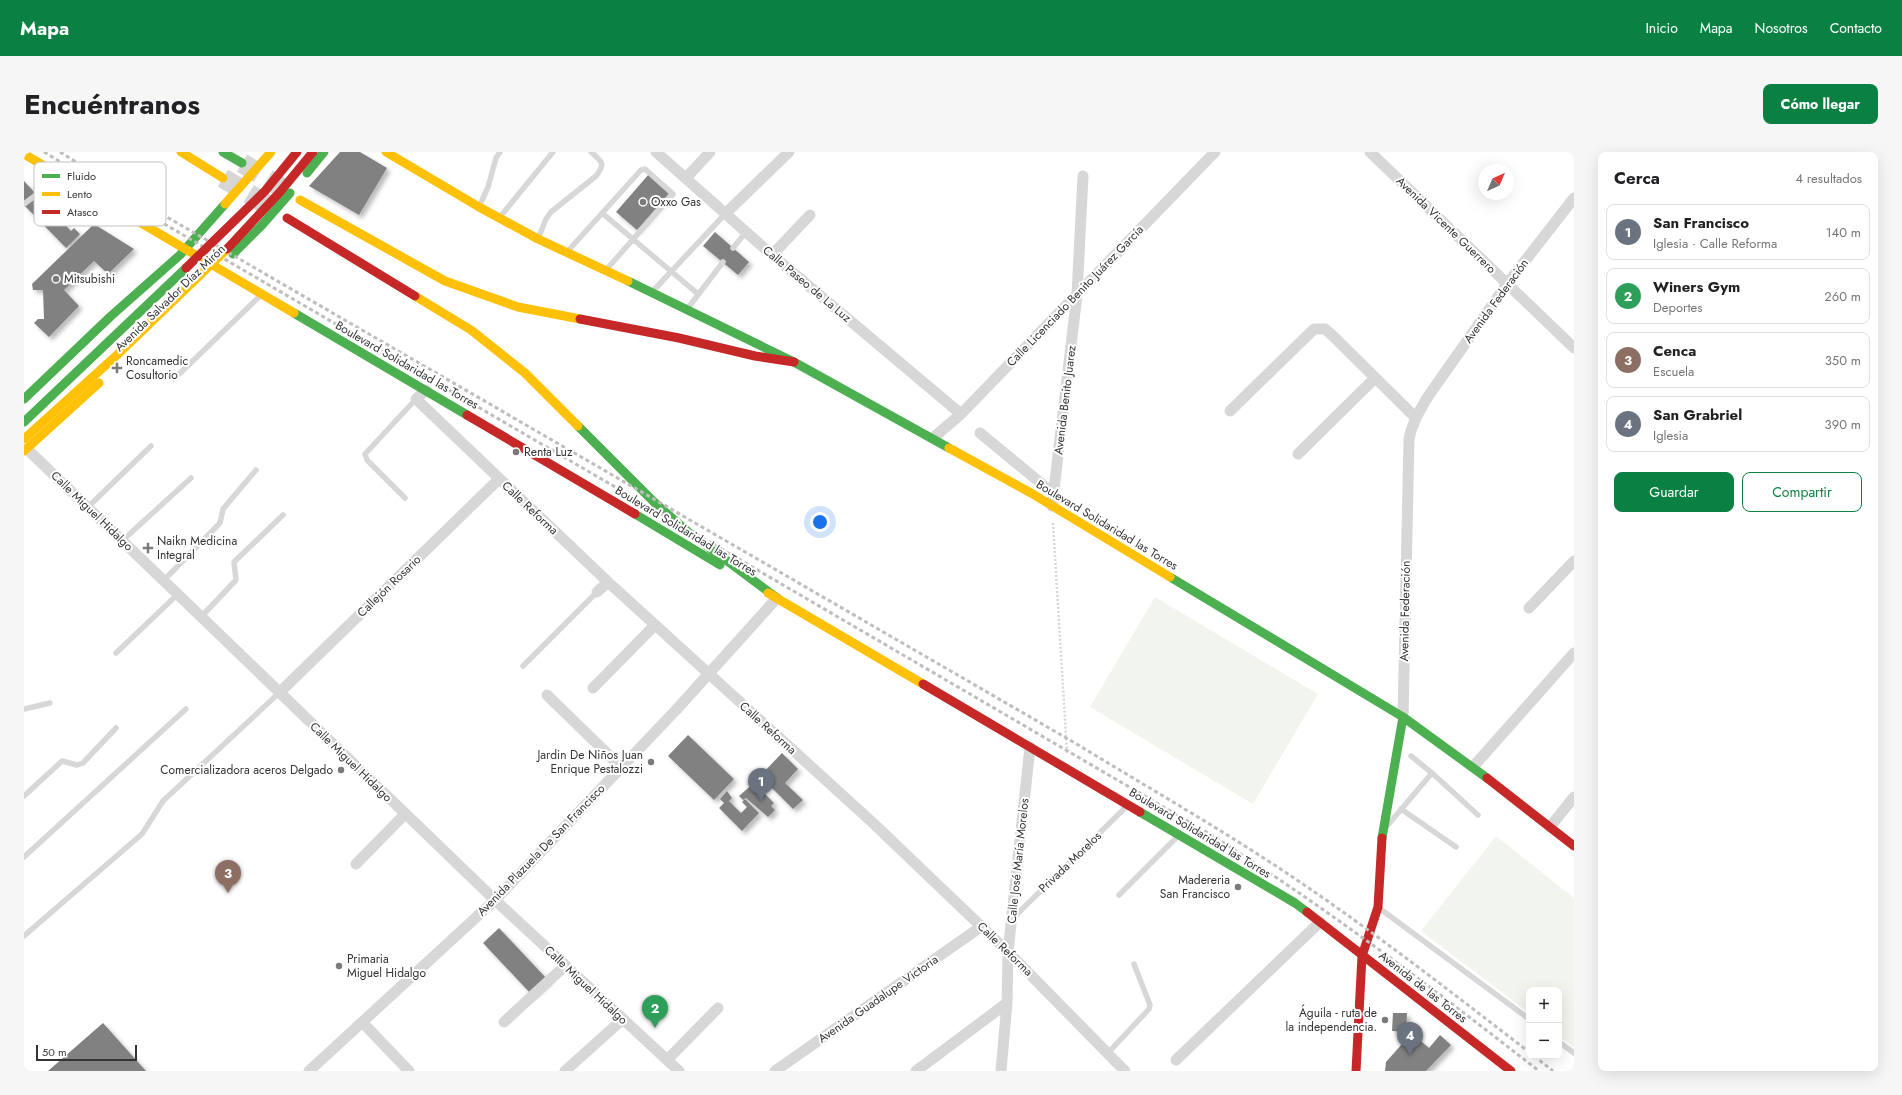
<!DOCTYPE html>
<html lang="es">
<meta charset="utf-8">
<style>
:root{--surface:#fff;--page:#f6f6f6;--text:#202124;--muted:#757577;--line:#e0e0e0;--accent:#0b8043}
body{margin:0;font-family:Jost,sans-serif;background:var(--page);color:var(--text)}
.controls{position:absolute;right:12px;bottom:12px;display:grid;overflow:hidden;border-radius:8px;box-shadow:0 4px 16px #0002}
.controls button{width:36px;height:36px;display:grid;place-items:center;padding:0;border:0;border-bottom:1px solid var(--line);background:var(--surface);color:var(--text);font:20px sans-serif}
.compass{position:absolute;left:1454px;top:12px;width:36px;height:36px;border-radius:50%;background:var(--surface);box-shadow:0 4px 16px #0002;rotate:44deg}
.scale{position:absolute;left:12px;bottom:10px;width:101px;box-sizing:border-box;padding-left:4px;border:2px solid #333;border-top:0;font-size:11px;line-height:14px;white-space:nowrap;color:#333;-webkit-text-stroke:3px #fff;paint-order:stroke}
.you{position:absolute;left:796px;top:370px;width:14px;height:14px;margin:-10px;border:3px solid #fff;border-radius:50%;background:#1a73e8;box-shadow:0 0 0 6px #1a73e833}
.badge{display:grid;place-items:center;width:26px;height:26px;border-radius:50%;background:var(--accent);color:#fff;font-size:13px;font-weight:700}
.pin{position:absolute;translate:-50% -33px;filter:drop-shadow(0 1px 2px #0008)}
.pin::after{content:'';position:absolute;top:21px;width:14px;height:12px;background:inherit;clip-path:polygon(0 0,100% 0,50% 100%)}
.list{margin:0;padding:0;list-style:none}
h2{display:flex;justify-content:space-between;align-items:center;height:52px;margin:0;padding:0 16px;font-size:17px}
h2 small{font-size:13px;font-weight:400;color:var(--muted)}
.list li{display:grid;grid-template-columns:26px 1fr auto;gap:12px;align-items:center;box-sizing:border-box;height:56px;margin:0 8px 8px;padding:0 8px;border:1px solid var(--line);border-radius:8px}
.list b{display:block;font-size:15px;white-space:nowrap}
.list p{margin:0;font-size:13px;white-space:nowrap;color:var(--muted)}
.list em{font-size:13px;font-style:normal;color:var(--muted)}
.actions{display:flex;gap:8px;padding:12px 16px}
.actions a{flex:1;padding:9px 0;border:1px solid var(--accent);border-radius:8px;text-align:center;font-size:14px;color:var(--accent)}
.actions .main{background:var(--accent);color:#fff}
.map{position:relative;flex:none;width:1550px;height:919px;overflow:hidden;border-radius:8px}
header{display:flex;align-items:center;gap:24px;box-sizing:border-box;height:56px;padding:0 20px;background:var(--accent);color:#fff}
header strong{font-size:19px}
nav{display:flex;gap:22px;margin-inline-start:auto;font-size:14px}
.intro{display:flex;align-items:center;justify-content:space-between;box-sizing:border-box;height:96px;padding:0 24px}
h1{margin:0;font-size:28px}
.button{padding:10px 18px;border-radius:8px;background:var(--accent);color:#fff;font-size:14px;font-weight:700}
main{display:flex;gap:24px;padding:0 24px}
aside{flex:1;background:var(--surface);border-radius:8px;box-shadow:0 4px 16px #0002}
.map>svg:first-child{display:block}
.green{fill:#f1f5ed}
.building{fill:#818181;filter:url(#shadow)}
.lines{fill:none;stroke-linecap:round;stroke-linejoin:round}
.highway-tunnel{stroke:#d6d6d6;stroke-width:20;stroke-dasharray:20 10;stroke-linecap:butt}
.path{stroke:#d6d6d6;stroke-width:2.5;stroke-dasharray:2 2;stroke-linecap:butt}
.lane{stroke:#d7d7d7;stroke-width:5.5}
.street{stroke:#d7d7d7;stroke-width:11}
.fast{stroke:#4caf50;stroke-width:9}
.slow{stroke:#ffc107;stroke-width:9}
.jam{stroke:#c62828;stroke-width:9}
.rail{stroke:#bebebe;stroke-width:3;stroke-dasharray:4 3;stroke-linecap:butt}
.fast-bridge{stroke:#4caf50;stroke-width:9}
.slow-bridge{stroke:#ffc107;stroke-width:9}
.jam-bridge{stroke:#c62828;stroke-width:9}
.poi-dot{fill:#7a7a7a;stroke:#fff;stroke-width:1.5}
.labels{text-anchor:middle;stroke-width:4;stroke-linejoin:round;paint-order:stroke}
.poi-label{font-size:12px;fill:#333;stroke:#fff;text-anchor:start}
.street-label{font-size:12px;fill:#333;stroke:#fff}
.key{fill:#fff;stroke:#c2c2c2;stroke-width:1}
.key-label{font-size:11px;fill:#333}
</style>
<header>
<strong>Mapa</strong>
<nav><a>Inicio</a><a>Mapa</a><a>Nosotros</a><a>Contacto</a></nav>
</header>
<div class="intro"><h1>Encuéntranos</h1><a class="button">Cómo llegar</a></div>
<main>
<div class="map">
<svg width="1550" height="919" viewBox="0 0 1550 919">
<defs>
<filter id="shadow"><feDropShadow dx="3.5" dy="3.5" stdDeviation="2" flood-color="#0004"/></filter>
</defs>
<rect width="100%" height="100%" fill="#fff"/>
<path class="green" d="M1131 445 1294 542 1229 652 1066 555Z
M1472 684 1550 746V896L1535 884V838H1505V861L1397 779Z"/>
<path class="building" d="M316 0H336L363 16 335 63 285 34Z
M625 22 646 40 613 78 592 60Z
M0 29 47 79 50 76 56 82 42 96 0 53Z
M70 72 110 97 84 122 70 109 40 138 55 154 25 185 10 171 14 167H20L19 138H9L8 132Z
M691 80 725 110 714 123 679 94Z
M664 583 710 627 690 648 644 604Z
M758 601 774 617 761 631 779 648 769 657 736 624Z
M730 631 750 651 747 654 751 658 744 665 722 646 719 648 715 644Z
M703 639 708 646 705 649 717 661 723 655 718 650 721 647 735 661 718 679 695 656 700 651 696 647Z
M475 776 524 828 508 843 459 791Z
M1369 861H1383L1382 880 1368 879Z
M79 871 122 919H24Z
M1390 876 1396 881 1392 885 1405 896 1416 883 1427 893 1402 919H1361L1362 910 1378 892 1388 885 1385 882Z"/>
<g class="lines">
<path class="highway-tunnel" d="M218 11 265 40
M199 26 248 56"/>
<path class="path" d="M1029 371 1043 601"/>
<path class="lane" d="M0 52 20 37 33 24
M455 55 464 35 472 6 476 0
M578 61 674 142
M476 65 529 0
M514 87 522 67 527 60 572 24C582 11 578 10 567 0
M709 96 722 80
M543 100 617 18 621 17 649 42 582 118
M628 140 702 61
M664 156 699 110
M150 227 237 143
M381 346 343 308 341 302 392 247
M64 355 127 294
M99 388 167 326
M140 428 196 371 199 357 232 318
M177 465 212 428 210 410 259 363
M92 501 154 442
M499 514 573 440
M0 557 26 551
M1387 604 1408 621
M0 644 38 609 53 613 59 611 92 576
M1377 657 1432 695
M1363 674 1408 621 1454 663
M0 705 162 557
M1095 743 1154 684
M1355 756 1505 867
M989 766 1104 653
M0 784 118 682 139 649 255 541
M1535 890 1550 901
M1084 901 1125 857 1126 853 1110 812"/>
<path class="street" d="M632 0 748 103 937 262
M1346 0 1550 196
M662 26 686 0
M702 61 765 0
M748 103 786 63
M402 238 392 247 584 430 849 671 984 800 1101 919
M1206 259 1290 177H1301L1307 182 1391 265
M956 281 1030 342
M909 286 937 262 1191 0
M3 297 471 748 655 919
M1274 302 1351 226
M1028 354 1053 143 1059 24
M573 440 584 430
M1505 456 1550 409
M569 536 631 473
M255 541 475 327
M523 543 597 615
M1379 565 1385 287C1388 271 1395 260 1403 246L1483 132 1550 46
M1449 615 1550 501
M1526 675 1550 645
M332 712 381 662
M338 870 385 919
M480 870 541 814
M643 908 694 856
M1152 908 1296 770
M285 919 471 748 652 558 753 446
M541 919 599 867
M751 919 958 774
M892 919 983 851
M977 919 983 851 984 800 1006 595"/>
<path class="fast" d="M199 0 218 11
M283 21 300 0
M209 102 238 73 266 41
M604 129 770 210 925 296
M270 161 443 263
M0 247 87 164 156 103 201 52
M554 274 632 352 663 379 753 446
M611 362 696 413
M1146 425 1379 565 1463 626
M1116 660 1271 751 1283 760
M1358 686 1379 565"/>
<path class="slow" d="M157 0 199 26
M362 0 455 55 514 87 604 129
M0 2 270 161
M276 48 421 129 494 155 556 167
M201 52 247 0
M391 144 447 178 501 221 554 274
M925 296 1007 341 1146 425
M0 299 75 231
M744 441 899 532"/>
<path class="jam" d="M263 66 391 144
M556 167 655 186 731 204 770 210
M443 263 611 362
M899 532 1116 660
M1463 626 1550 694
M1283 760 1487 919
M1332 919 1338 804 1354 755 1358 686"/>
<path class="rail" d="M20 0 113 56 1179 678C1296 751 1406 834 1515 919
M36 0 117 50 1051 591C1123 635 1197 677 1267 724 1349 779 1427 840 1505 900
M1510 904 1529 919"/>
<path class="fast-bridge" d="M0 270 162 116"/>
<path class="slow-bridge" d="M0 287 93 203 203 97"/>
<path class="jam-bridge" d="M203 97 256 40 289 0
M162 116 241 39 273 0"/>
</g>
<g class="poi-dot">
<circle cx="619" cy="50" r="4"/>
<circle cx="32" cy="127" r="4"/>
<path d="M91 210h4v4h4v4h-4v4h-4v-4h-4v-4h4z"/>
<circle cx="492" cy="300" r="4"/>
<path d="M122 390h4v4h4v4h-4v4h-4v-4h-4v-4h4z"/>
<circle cx="627" cy="610" r="4"/>
<circle cx="317" cy="618" r="4"/>
<circle cx="1214" cy="735" r="4"/>
<circle cx="315" cy="814" r="4"/>
<circle cx="1361" cy="868" r="4"/>
</g>
<g class="labels">
<g class="poi-label">
<text x="627" y="54">Oxxo Gas</text>
<text x="40" y="131">Mitsubishi</text>
<text x="102" y="213">Roncamedic<tspan x="102" dy="14">Cosultorio</tspan></text>
<text x="500" y="304">Renta Luz</text>
<text x="133" y="393">Naikn Medicina<tspan x="133" dy="14">Integral</tspan></text>
<text x="619" y="607" text-anchor="end">Jardin De Niños Juan<tspan x="619" dy="14">Enrique Pestalozzi</tspan></text>
<text x="309" y="622" text-anchor="end">Comercializadora aceros Delgado</text>
<text x="1206" y="732" text-anchor="end">Madereria<tspan x="1206" dy="14">San Francisco</tspan></text>
<text x="323" y="811">Primaria<tspan x="323" dy="14">Miguel Hidalgo</tspan></text>
<text x="1353" y="865" text-anchor="end">Águila - ruta de<tspan x="1353" dy="14">la independencia.</tspan></text>
</g>
<g class="street-label">
<text transform="translate(1422 73) rotate(44)" y="4">Avenida Vicente Guerrero</text>
<text transform="translate(783 132) rotate(40)" y="4">Calle Paseo de La Luz</text>
<text transform="translate(1051 144) rotate(-46)" y="4">Calle Licenciado Benito Juárez García</text>
<text transform="translate(146 146) rotate(-44)" y="4">Avenida Salvador Díaz Mirón</text>
<text transform="translate(1472 149) rotate(-54)" y="4">Avenida Federación</text>
<text transform="translate(383 213) rotate(30)" y="4">Boulevard Solidaridad las Torres</text>
<text transform="translate(1041 248) rotate(-83)" y="4">Avenida Benito Juarez</text>
<text transform="translate(506 356) rotate(43)" y="4">Calle Reforma</text>
<text transform="translate(68 359) rotate(44)" y="4">Calle Miguel Hidalgo</text>
<text transform="translate(1083 373) rotate(31)" y="4">Boulevard Solidaridad las Torres</text>
<text transform="translate(662 379) rotate(31)" y="4">Boulevard Solidaridad las Torres</text>
<text transform="translate(365 434) rotate(-44)" y="4">Callejón Rosario</text>
<text transform="translate(1381 459) rotate(-89)" y="4">Avenida Federación</text>
<text transform="translate(744 576) rotate(42)" y="4">Calle Reforma</text>
<text transform="translate(327 610) rotate(44)" y="4">Calle Miguel Hidalgo</text>
<text transform="translate(1176 681) rotate(31)" y="4">Boulevard Solidaridad las Torres</text>
<text transform="translate(517 698) rotate(-46)" y="4">Avenida Plazuela De San Francisco</text>
<text transform="translate(994 709) rotate(-84)" y="4">Calle José María Morelos</text>
<text transform="translate(1046 710) rotate(-44)" y="4">Privada Morelos</text>
<text transform="translate(981 797) rotate(44)" y="4">Calle Reforma</text>
<text transform="translate(562 833) rotate(43)" y="4">Calle Miguel Hidalgo</text>
<text transform="translate(1399 835) rotate(38)" y="4">Avenida de las Torres</text>
<text transform="translate(854 847) rotate(-35)" y="4">Avenida Guadalupe Victoria</text>
</g>
</g>
<rect x="10" y="10" width="132" height="64" rx="6" class="key"/>
<rect x="18" y="22" width="18" height="4" fill="#4caf50"/>
<rect x="18" y="40" width="18" height="4" fill="#ffc107"/>
<rect x="18" y="58" width="18" height="4" fill="#c62828"/>
<g class="key-label">
<text x="43" y="28">Fluido</text>
<text x="43" y="46">Lento</text>
<text x="43" y="64">Atasco</text>
</g>
</svg>
<div class="controls">
<button>+</button>
<button>−</button>
</div>
<svg class="compass" viewBox="-18 -18 36 36"><path d="M0-13l5 13h-10z" fill="#e53935"/><path d="M0 13l5-13h-10z" fill="#757577"/></svg>
<div class="scale">50 m</div>
<div class="you"></div>
<div class="pin badge" style="left:737px;top:649px;background:#6b7280">1</div>
<div class="pin badge" style="left:631px;top:876px;background:#2e9e5b">2</div>
<div class="pin badge" style="left:204px;top:741px;background:#8d6e63">3</div>
<div class="pin badge" style="left:1386px;top:903px;background:#6b7280">4</div>
</div>
<aside>
<h2>Cerca<small>4 resultados</small></h2>
<ul class="list">
<li><span class="badge" style="background:#6b7280">1</span><div><b>San Francisco</b><p>Iglesia · Calle Reforma</p></div><em>140 m</em></li>
<li><span class="badge" style="background:#2e9e5b">2</span><div><b>Winers Gym</b><p>Deportes</p></div><em>260 m</em></li>
<li><span class="badge" style="background:#8d6e63">3</span><div><b>Cenca</b><p>Escuela</p></div><em>350 m</em></li>
<li><span class="badge" style="background:#6b7280">4</span><div><b>San Grabriel</b><p>Iglesia</p></div><em>390 m</em></li>
</ul>
<div class="actions"><a class="main">Guardar</a><a>Compartir</a></div>
</aside>
</main>
